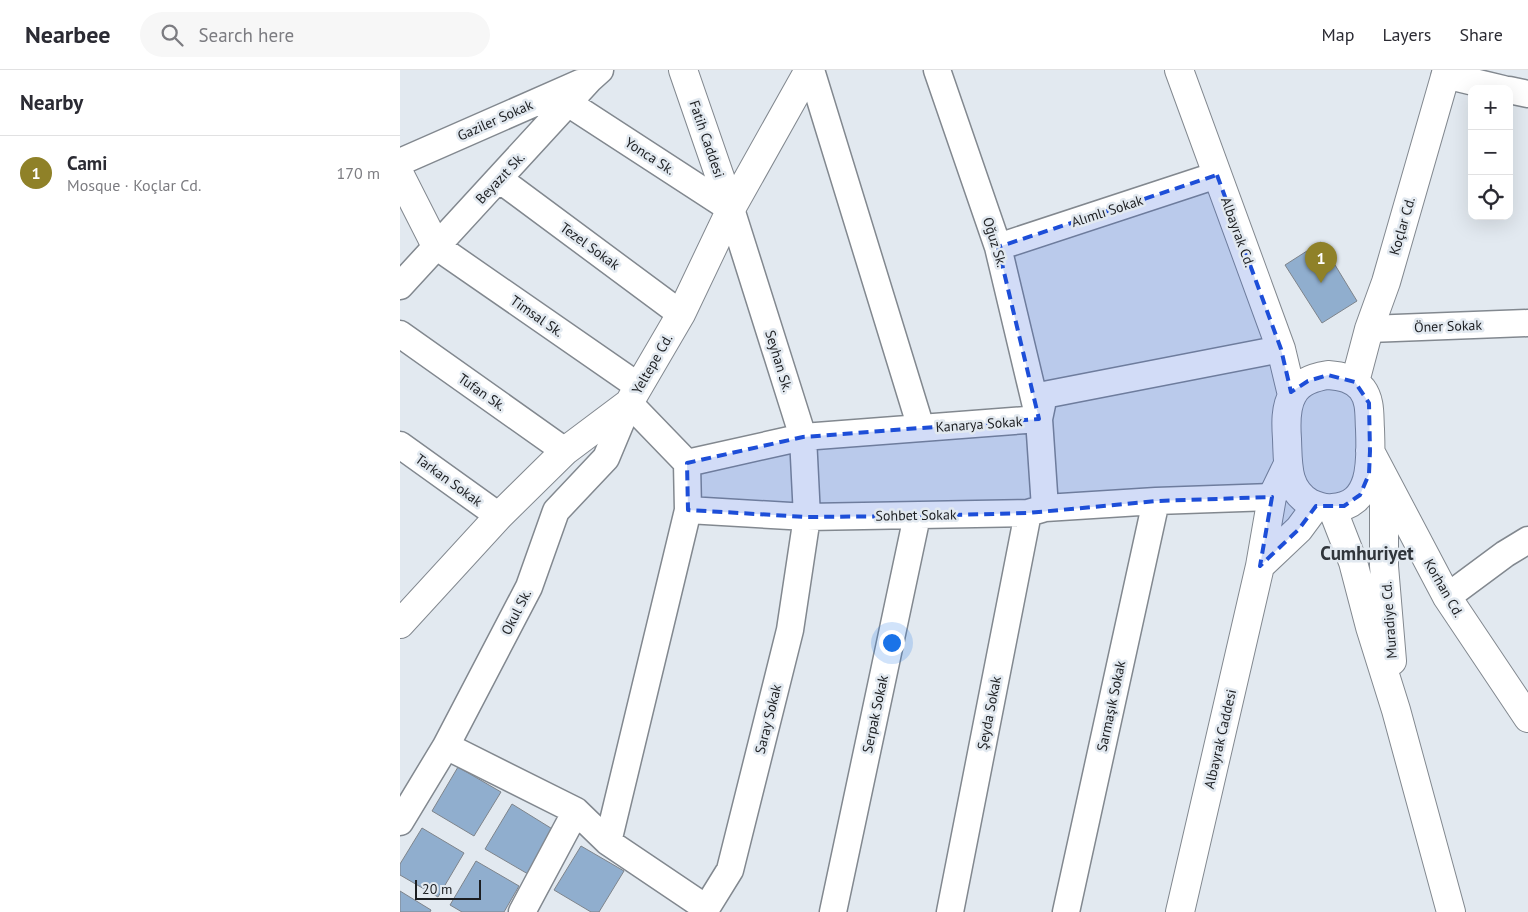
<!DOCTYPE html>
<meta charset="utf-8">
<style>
:root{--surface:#fff;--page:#f7f7f7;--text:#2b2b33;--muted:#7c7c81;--line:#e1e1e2;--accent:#8f8128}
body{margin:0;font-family:"PT Sans",sans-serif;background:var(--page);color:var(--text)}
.controls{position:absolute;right:15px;top:15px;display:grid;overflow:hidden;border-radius:10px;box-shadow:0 5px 20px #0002}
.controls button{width:45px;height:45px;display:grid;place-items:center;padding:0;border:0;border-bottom:1px solid var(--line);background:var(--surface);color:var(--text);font:25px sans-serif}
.scale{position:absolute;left:15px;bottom:12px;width:66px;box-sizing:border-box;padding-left:5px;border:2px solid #1c1e21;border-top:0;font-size:14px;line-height:18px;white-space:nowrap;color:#1c1e21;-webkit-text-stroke:4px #e2e9f0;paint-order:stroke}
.you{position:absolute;left:491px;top:572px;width:18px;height:18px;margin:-12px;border:4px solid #fff;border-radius:50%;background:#1a73e8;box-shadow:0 0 0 8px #1a73e833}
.badge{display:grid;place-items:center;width:32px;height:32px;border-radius:50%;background:var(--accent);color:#fff;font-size:16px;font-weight:700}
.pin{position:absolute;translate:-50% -41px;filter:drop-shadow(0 1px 2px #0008)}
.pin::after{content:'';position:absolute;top:26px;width:18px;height:15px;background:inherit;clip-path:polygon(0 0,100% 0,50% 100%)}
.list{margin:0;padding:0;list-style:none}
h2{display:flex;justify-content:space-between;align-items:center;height:65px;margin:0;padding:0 20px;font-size:21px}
h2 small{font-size:16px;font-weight:400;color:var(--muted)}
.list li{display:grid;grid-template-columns:32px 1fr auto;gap:15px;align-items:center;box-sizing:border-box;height:75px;padding:0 20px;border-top:1px solid var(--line)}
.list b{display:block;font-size:19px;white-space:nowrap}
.list p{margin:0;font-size:16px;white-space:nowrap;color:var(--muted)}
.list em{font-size:16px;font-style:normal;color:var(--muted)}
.icon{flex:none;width:28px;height:28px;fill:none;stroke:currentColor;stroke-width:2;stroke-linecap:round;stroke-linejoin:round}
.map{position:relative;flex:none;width:1128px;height:842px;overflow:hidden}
header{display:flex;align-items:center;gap:30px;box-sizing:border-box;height:70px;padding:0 25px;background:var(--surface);border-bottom:1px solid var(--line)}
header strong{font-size:24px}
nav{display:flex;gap:28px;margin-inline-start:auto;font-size:18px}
.search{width:350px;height:45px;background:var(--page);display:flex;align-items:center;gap:12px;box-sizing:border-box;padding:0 18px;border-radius:28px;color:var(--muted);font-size:19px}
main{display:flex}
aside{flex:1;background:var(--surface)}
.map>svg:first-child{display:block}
.building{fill:#90aece;stroke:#7e848b}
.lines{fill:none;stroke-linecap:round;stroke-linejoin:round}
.street-casing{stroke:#82888f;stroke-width:29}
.secondary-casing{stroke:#82888f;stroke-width:30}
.street{stroke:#fff;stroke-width:26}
.secondary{stroke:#fff;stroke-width:28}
.marked{fill:#1d4ed8;fill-opacity:0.2;stroke:#1d4ed8;stroke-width:4;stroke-dasharray:10 6;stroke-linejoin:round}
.labels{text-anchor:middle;stroke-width:5;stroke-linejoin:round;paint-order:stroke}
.street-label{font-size:14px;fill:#1c1e21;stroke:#e2e9f0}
.district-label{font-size:19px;font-weight:bold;fill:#30353b;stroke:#e2e9f0}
</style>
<header>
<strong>Nearbee</strong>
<div class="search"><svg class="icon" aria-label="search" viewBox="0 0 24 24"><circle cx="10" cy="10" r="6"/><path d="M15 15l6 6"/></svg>Search here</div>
<nav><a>Map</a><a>Layers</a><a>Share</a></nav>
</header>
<main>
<aside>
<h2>Nearby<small></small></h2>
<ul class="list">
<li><span class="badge">1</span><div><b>Cami</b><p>Mosque · Koçlar Cd.</p></div><em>170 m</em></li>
</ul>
</aside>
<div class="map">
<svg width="1128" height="842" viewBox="0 0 1128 842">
<rect width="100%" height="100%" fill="#e2e9f0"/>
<path class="building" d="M921 172 957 231 922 253 885 195Z
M58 697 101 722 74 766 32 741Z
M112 734 154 760 128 804 85 779Z
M22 758 64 783 38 827 0 805V794Z
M181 776 224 801 199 842H191L154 820Z
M76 791 119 816 104 842H62L50 835Z
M0 821 31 840 30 842H0Z"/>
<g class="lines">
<defs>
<path id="street" d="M411 0 521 358
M537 0 598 177 639 349 645 438
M1045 5 1103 19
M1109 20 1128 24
M168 33 331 139 403 367 407 447 390 560 330 800 304 842
M0 92 180 13
M99 109 281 244
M36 176 238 316
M598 177 817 105
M0 216 190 9 200 0
M969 259 1128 253
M0 264 165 381
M0 375 99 446
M287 393 403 367 639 349 644 325 881 279
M1047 527 1105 484 1128 470
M46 676 176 741 208 772 306 838
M0 752 46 676 129 517 156 441 206 388 229 333 287 393 288 440 407 447 628 443 645 438 756 431 872 427
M208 772 288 440
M122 842 176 741
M433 842 517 446
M550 842 628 443
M666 842 756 431"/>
<path id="secondary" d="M283 0 331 139
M779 0 881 279 892 325
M0 105 36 176
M928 305C941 306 953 308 962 319 971 331 969 346 970 359 971 389 974 436 932 438 925 439 917 436 910 433 886 419 888 394 887 369 886 355 885 337 893 324 900 311 915 307 928 305Z
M955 312 969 259 986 212 1047 0
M970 381 1047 527 1128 648
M976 414 984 427V496L992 591
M932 438 953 492 970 557 996 640 1051 842
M860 496 899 459 916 436
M0 554 99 446 165 381 229 333 281 244 331 139 409 0
M780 842 860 496 872 427 888 394"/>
</defs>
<use href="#street" class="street-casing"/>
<use href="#secondary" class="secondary-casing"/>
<use href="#street" class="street"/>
<use href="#secondary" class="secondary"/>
</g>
<path class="marked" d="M817 105 881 279 891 322 908 311 928 305 955 312 969 333 970 381 969 404 960 425 944 436H916L899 459 860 496 872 427 756 431 628 443 517 446 407 447 288 440 287 393 403 367 639 349 598 177Z"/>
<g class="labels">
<g class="street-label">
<text transform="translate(95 50) rotate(-24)" y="5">Gaziler Sokak</text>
<text transform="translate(307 69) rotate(71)" y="5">Fatih Caddesi</text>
<text transform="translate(250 86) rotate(33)" y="5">Yonca Sk.</text>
<text transform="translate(100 108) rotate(-47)" y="5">Beyazıt Sk.</text>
<text transform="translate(707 141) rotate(-18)" y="5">Alımlı Sokak</text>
<text transform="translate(1002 156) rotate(-74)" y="5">Koçlar Cd.</text>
<text transform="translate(838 162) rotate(70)" y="5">Albayrak Cd.</text>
<text transform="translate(595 172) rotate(73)" y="5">Oğuz Sk.</text>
<text transform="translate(190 176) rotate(36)" y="5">Tezel Sokak</text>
<text transform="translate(137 246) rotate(35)" y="5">Timsal Sk.</text>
<text transform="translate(1048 256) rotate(-2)" y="5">Öner Sokak</text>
<text transform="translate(379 291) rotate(73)" y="5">Seyhan Sk.</text>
<text transform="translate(252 294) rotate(-60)" y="5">Yeltepe Cd.</text>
<text transform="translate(82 322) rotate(35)" y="5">Tufan Sk.</text>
<text transform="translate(579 354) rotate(-4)" y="5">Kanarya Sokak</text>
<text transform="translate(49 410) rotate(36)" y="5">Tarkan Sokak</text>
<text transform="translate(516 445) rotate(-1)" y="5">Sohbet Sokak</text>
<text transform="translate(1044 518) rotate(60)" y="5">Korhan Cd.</text>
<text transform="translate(116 542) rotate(-63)" y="5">Okul Sk.</text>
<text transform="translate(989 550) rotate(-94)" y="5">Muradiye Cd.</text>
<text transform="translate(711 636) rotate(-78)" y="5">Sarmaşık Sokak</text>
<text transform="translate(589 643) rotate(-79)" y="5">Şeyda Sokak</text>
<text transform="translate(475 644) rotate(-78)" y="5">Serpak Sokak</text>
<text transform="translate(368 649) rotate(-76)" y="5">Saray Sokak</text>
<text transform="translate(820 669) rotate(-77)" y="5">Albayrak Caddesi</text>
</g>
<g class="district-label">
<text x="967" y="490">Cumhuriyet</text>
</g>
</g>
</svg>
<div class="controls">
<button>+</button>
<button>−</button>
<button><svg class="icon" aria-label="locate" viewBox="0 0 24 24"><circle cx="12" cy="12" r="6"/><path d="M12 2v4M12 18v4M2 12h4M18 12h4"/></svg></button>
</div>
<div class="scale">20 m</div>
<div class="you"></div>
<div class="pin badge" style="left:921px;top:213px">1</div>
</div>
</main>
